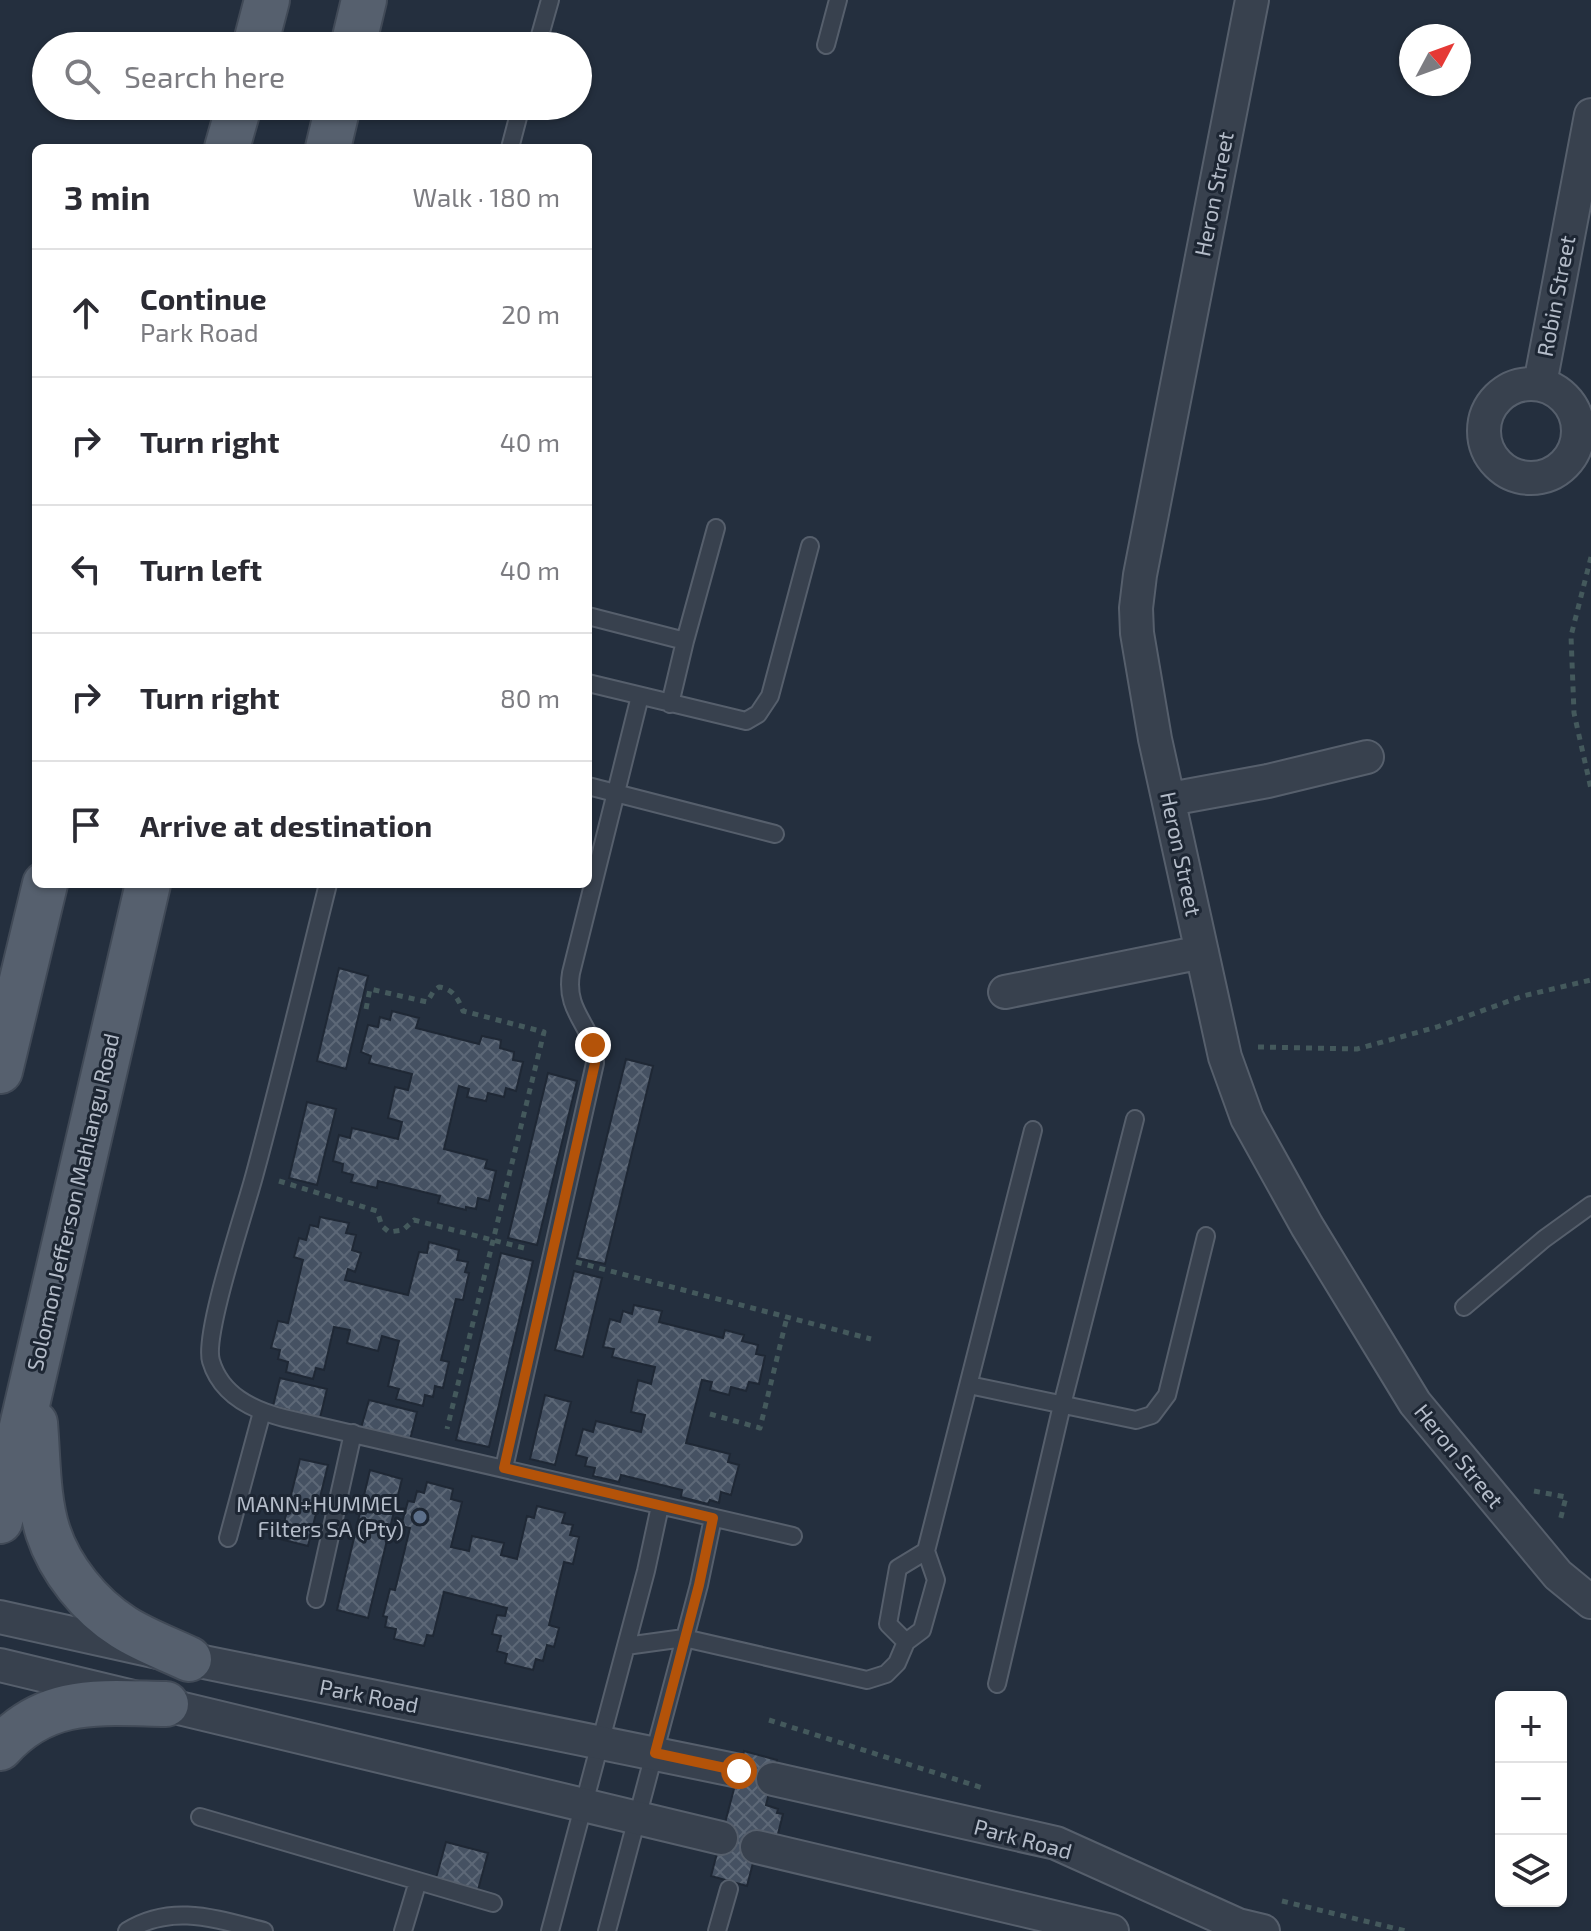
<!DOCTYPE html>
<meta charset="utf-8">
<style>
:root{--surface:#fff;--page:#f7f7f7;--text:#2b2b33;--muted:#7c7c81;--line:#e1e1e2}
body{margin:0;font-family:"Exo 2",sans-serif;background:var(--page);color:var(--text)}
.controls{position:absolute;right:24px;bottom:24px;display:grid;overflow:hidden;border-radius:12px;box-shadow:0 2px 6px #0004}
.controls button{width:72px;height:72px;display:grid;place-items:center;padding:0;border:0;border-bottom:2px solid var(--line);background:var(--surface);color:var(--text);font:40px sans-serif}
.compass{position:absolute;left:1399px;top:24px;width:72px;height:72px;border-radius:50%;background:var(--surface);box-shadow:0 2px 6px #0004;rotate:49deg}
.stop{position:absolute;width:24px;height:24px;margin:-18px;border:6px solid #b45309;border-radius:50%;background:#fff}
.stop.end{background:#b45309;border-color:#fff;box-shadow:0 2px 8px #0008}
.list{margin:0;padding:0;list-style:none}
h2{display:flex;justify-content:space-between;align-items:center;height:104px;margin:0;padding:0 32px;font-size:34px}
h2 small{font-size:26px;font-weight:400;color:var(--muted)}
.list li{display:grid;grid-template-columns:52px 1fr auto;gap:24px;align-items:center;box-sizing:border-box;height:128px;padding:0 32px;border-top:2px solid var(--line)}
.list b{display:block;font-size:30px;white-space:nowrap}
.list p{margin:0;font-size:26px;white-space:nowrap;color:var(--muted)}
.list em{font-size:26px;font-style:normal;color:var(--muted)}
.icon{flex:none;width:44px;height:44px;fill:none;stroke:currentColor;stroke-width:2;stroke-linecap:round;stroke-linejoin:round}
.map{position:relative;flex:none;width:1591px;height:1931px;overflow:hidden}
.search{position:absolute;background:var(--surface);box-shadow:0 2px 6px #0004;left:32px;top:32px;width:560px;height:88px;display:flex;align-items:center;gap:20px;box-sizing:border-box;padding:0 28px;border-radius:44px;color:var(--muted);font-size:30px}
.panel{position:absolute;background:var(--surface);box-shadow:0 2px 6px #0004;left:32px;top:144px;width:560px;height:744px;border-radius:12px}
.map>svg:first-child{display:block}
.building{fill:url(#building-cross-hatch);stroke:#1f2835;stroke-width:2}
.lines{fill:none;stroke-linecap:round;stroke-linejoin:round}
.service-casing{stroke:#565f6c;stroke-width:20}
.minor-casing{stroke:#565f6c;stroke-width:36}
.primary-casing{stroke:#414a57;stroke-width:48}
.path{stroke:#44595c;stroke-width:5;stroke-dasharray:6 6;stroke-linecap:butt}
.service{stroke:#38414e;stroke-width:16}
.minor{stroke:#38414e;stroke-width:32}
.primary{stroke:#56606e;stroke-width:44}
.route{stroke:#b45309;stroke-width:10}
.service-dot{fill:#5c6f8a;stroke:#1d2633;stroke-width:3}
.labels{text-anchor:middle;stroke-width:6;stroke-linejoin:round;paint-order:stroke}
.street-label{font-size:22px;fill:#b4bcc9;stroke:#1d2633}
.poi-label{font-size:22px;fill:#b4bcc9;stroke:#1d2633;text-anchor:end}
</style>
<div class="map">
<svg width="1591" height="1931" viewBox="0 0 1591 1931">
<defs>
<pattern id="building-cross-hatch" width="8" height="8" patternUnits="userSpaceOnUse" patternTransform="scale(2)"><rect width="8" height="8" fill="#455162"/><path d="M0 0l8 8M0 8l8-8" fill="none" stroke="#5d6877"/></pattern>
</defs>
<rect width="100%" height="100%" fill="#242f3e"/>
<path class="building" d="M339 968 368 976 346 1069 317 1061Z
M392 1011 419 1018 416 1028 479 1044 482 1036 501 1040 500 1048 514 1052 513 1060 523 1062 516 1091 506 1088 504 1097 488 1093 486 1101 467 1097 469 1089 459 1086 444 1149 487 1160 485 1168 496 1171 489 1201 478 1198 476 1209 466 1207V1210L438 1203 440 1196 378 1181 377 1188 351 1182 353 1175 342 1172 343 1164 333 1161 339 1135 350 1138 352 1128 398 1139 402 1122 388 1118 395 1087 408 1090 412 1074 369 1063 371 1056 361 1052 368 1025 378 1027 380 1017 390 1020Z
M626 1059 653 1066 605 1264 577 1258Z
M548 1073 577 1081 537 1245 508 1238Z
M307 1102 336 1109 317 1185 289 1178Z
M320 1217 349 1223 346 1233 356 1235 352 1250 361 1253 355 1272 348 1269 345 1280 408 1295 419 1252 427 1253 429 1242 459 1250 457 1260 468 1262 465 1272 469 1273 463 1300 456 1299 441 1360 449 1362 443 1388 435 1386 433 1397 425 1395 423 1406 396 1399 399 1389 388 1386 399 1341 382 1336 378 1351 347 1343 350 1330 334 1327 324 1370 316 1368 313 1379 286 1372 288 1362 278 1359 280 1350 271 1348 278 1321 288 1323 303 1260 294 1257 299 1238 306 1240 310 1225 318 1227Z
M501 1253 533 1261 489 1447 456 1440Z
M574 1271 602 1278 583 1357 555 1350Z
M634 1305 662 1311 659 1322 723 1338 725 1330 744 1335 742 1341 758 1345 756 1354 765 1356 759 1384 749 1382 746 1391 731 1387 729 1395 710 1390 712 1382 702 1380 686 1443 730 1454 728 1462 739 1465 731 1495 721 1492 719 1503 710 1500 708 1504 681 1497 682 1490 621 1475 619 1482 593 1476 595 1468 585 1466 587 1458 576 1455 583 1429 593 1432 596 1421 641 1432 645 1415 631 1412 638 1380 651 1384 655 1367 612 1357 614 1349 603 1347 610 1319 620 1322 623 1311 632 1314Z
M280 1378 327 1389 320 1418 273 1406Z
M545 1395 571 1402 555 1465 530 1459Z
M369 1400 417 1412 410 1440 361 1428Z
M300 1459 328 1465 308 1546 280 1539Z
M370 1470 402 1479 368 1618 337 1610Z
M427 1482 453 1489 451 1499 462 1502 451 1547 469 1551 472 1536 504 1543 501 1555 517 1559 527 1516 534 1518 537 1506 565 1513 562 1523 573 1525 570 1535 579 1537 573 1564 564 1562 549 1625 559 1628 554 1647 547 1645 543 1661 536 1659 533 1670 505 1663 507 1654 497 1651 501 1636 492 1634 497 1615 505 1616 507 1608 444 1592 433 1636 427 1635 424 1646 394 1639 396 1629 385 1627 387 1617 383 1616 390 1589 395 1590 410 1528 401 1526 408 1501 414 1502 417 1491 424 1493Z
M744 1751 777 1760 766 1805 778 1809 777 1813 783 1814 777 1838 759 1840 747 1886 711 1876Z
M446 1842 488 1853 478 1890 436 1878Z"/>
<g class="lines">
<defs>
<path id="service" d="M826 45 838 0
M537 46 550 0
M510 148 521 106
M588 616 685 641 716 528
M588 683 746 721 758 714 770 696 810 546
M670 704 685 641
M588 786 775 834
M328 884C304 980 281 1077 255 1173 246 1208 203 1334 211 1361 221 1395 252 1410 284 1418L793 1536
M1464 1307 1544 1239 1591 1205
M969 1385 1136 1420 1152 1415 1167 1395 1206 1236
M504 1468 595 1063C596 1026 564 1015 571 973L640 696
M228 1538 262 1412
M316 1599 353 1433
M906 1642 888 1624 898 1568 926 1551
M626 1646 684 1638 867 1680 886 1674 897 1663 906 1642 922 1630 936 1580 926 1551 1033 1130
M997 1684 1062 1405 1135 1119
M200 1817 493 1903
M127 1931C172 1903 216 1919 264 1931
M403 1931 418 1881
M550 1931 646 1571 660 1506
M607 1931 699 1585 713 1518
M717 1931 729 1889"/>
<path id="minor" d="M1252 0 1140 575 1136 608 1137 633 1155 739 1225 1057 1247 1118 1307 1226 1415 1403 1558 1575 1591 1602
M1484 431a47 47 0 1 1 94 0a47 47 0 1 1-94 0Z
M1540 384 1591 115
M1170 799 1268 781 1367 757
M1005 992 1202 952
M0 1617 189 1659 739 1771
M0 1665 721 1838
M773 1779 1056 1843 1238 1925 1263 1931
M757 1847 1112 1931"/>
<path id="primary" d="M255 46 267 0
M353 46 364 0
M227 148 239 106
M328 148 338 106
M0 1071 45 884
M35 1423C38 1458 37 1498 48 1532 60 1569 90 1606 123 1627 143 1640 168 1649 189 1659
M0 1521 148 884
M0 1748C47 1695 102 1703 166 1704"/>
</defs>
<use href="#service" class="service-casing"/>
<use href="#minor" class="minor-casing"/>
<use href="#primary" class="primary-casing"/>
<path class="path" d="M1591 557 1571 636 1574 713 1591 789
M366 1009 370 989 427 1002 433 992 439 987C453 989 458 998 463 1011L544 1032 447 1429
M1258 1047 1357 1049 1437 1027 1523 996 1591 980
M279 1181 377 1211 382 1226 389 1232 403 1230 414 1220 528 1249
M576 1262 871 1339
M710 1414 760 1428 787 1317
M1534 1491 1566 1497 1560 1521
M769 1720 986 1789
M1282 1901 1406 1931"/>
<use href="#service" class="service"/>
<use href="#minor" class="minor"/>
<use href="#primary" class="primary"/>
</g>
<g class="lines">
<path class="route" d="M593 1045 595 1063 504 1468 713 1518 699 1585 655 1753 739 1771"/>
</g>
<circle class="service-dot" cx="420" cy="1517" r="8"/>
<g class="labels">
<g class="street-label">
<text transform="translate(1214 194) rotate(-79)" y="8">Heron Street</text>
<text transform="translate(1556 296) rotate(-79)" y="8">Robin Street</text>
<text transform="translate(1181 854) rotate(78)" y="8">Heron Street</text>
<text transform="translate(73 1202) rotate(-77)" y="8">Solomon Jefferson Mahlangu Road</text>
<text transform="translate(1459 1456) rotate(51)" y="8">Heron Street</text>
<text transform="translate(369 1696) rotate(11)" y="8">Park Road</text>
<text transform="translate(1023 1839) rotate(15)" y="8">Park Road</text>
</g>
<g class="poi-label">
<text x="404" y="1512">MANN+HUMMEL<tspan x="404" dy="25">Filters SA (Pty)</tspan></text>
</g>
</g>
</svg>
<div class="controls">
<button>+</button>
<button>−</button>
<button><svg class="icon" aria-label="layers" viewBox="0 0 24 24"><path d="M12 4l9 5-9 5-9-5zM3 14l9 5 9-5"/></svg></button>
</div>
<svg class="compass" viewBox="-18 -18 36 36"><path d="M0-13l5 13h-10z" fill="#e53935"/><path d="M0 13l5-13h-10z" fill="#7c7c81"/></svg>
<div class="stop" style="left:739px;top:1771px"></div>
<div class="stop end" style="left:593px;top:1045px"></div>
<div class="search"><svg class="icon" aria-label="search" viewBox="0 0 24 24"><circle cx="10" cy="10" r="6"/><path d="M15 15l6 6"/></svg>Search here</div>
<section class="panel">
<h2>3 min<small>Walk · 180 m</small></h2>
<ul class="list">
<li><svg class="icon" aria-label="ahead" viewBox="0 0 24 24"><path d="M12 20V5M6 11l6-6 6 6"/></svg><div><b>Continue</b><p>Park Road</p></div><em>20 m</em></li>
<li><svg class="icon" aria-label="right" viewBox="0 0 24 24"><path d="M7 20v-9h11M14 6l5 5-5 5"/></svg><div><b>Turn right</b></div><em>40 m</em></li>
<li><svg class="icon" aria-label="left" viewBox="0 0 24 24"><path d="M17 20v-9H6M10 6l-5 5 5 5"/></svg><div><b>Turn left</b></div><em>40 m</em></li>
<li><svg class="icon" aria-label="right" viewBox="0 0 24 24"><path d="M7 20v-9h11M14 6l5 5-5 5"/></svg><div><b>Turn right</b></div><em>80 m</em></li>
<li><svg class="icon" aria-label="arrive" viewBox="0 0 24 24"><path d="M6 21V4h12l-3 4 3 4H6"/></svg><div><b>Arrive at destination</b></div></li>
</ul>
</section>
</div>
